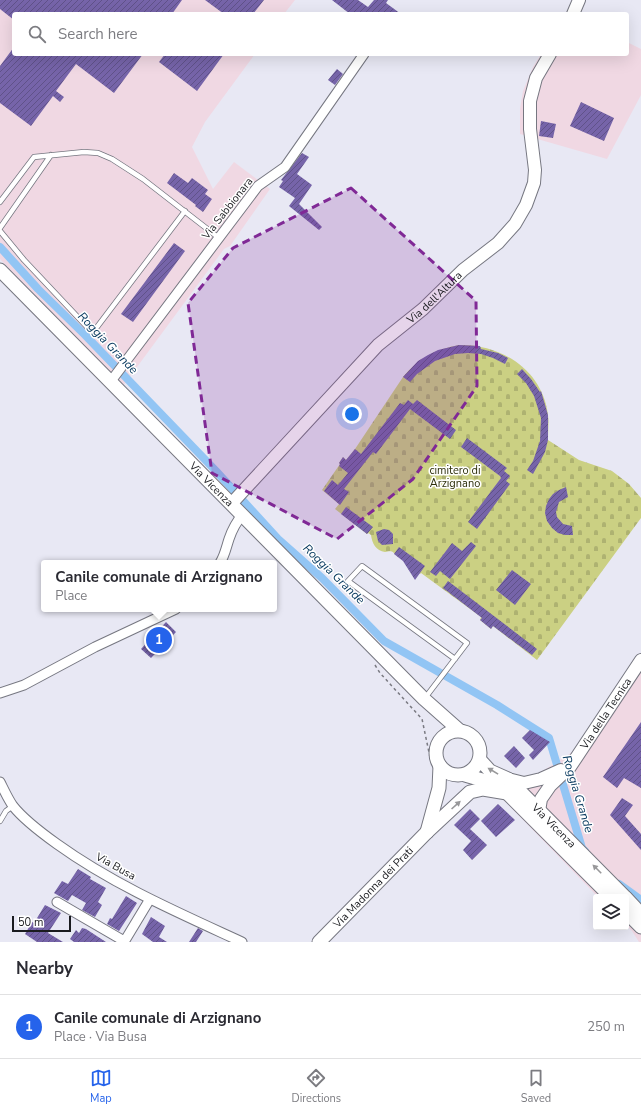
<!DOCTYPE html>
<meta charset="utf-8">
<style>
:root{--surface:#fff;--page:#f7f7f7;--text:#2b2b33;--muted:#7c7c81;--line:#e1e1e2;--accent:#2563eb}
body{margin:0;font-family:"Nunito Sans",sans-serif;background:var(--page);color:var(--text)}
.controls{position:absolute;right:12px;bottom:12px;display:grid;overflow:hidden;border-radius:4px;box-shadow:0 4px 16px #0002}
.controls button{width:36px;height:36px;display:grid;place-items:center;padding:0;border:0;border-bottom:1px solid var(--line);background:var(--surface);color:var(--text);font:20px sans-serif}
.scale{position:absolute;left:12px;bottom:10px;width:59px;box-sizing:border-box;padding-left:4px;border:2px solid #1a1b1f;border-top:0;font-size:11px;line-height:14px;white-space:nowrap;color:#1a1b1f;-webkit-text-stroke:3px #fff;paint-order:stroke}
.you{position:absolute;left:352px;top:414px;width:14px;height:14px;margin:-10px;border:3px solid #fff;border-radius:50%;background:#1a73e8;box-shadow:0 0 0 6px #1a73e833}
.badge{display:grid;place-items:center;width:26px;height:26px;border-radius:50%;background:var(--accent);color:#fff;font-size:13px;font-weight:700}
.pin{position:absolute;translate:-50% -50%;border:2px solid #fff;box-shadow:0 1px 4px #0006}
.popup{position:absolute;left:41px;top:560px;width:236px;height:52px;box-sizing:border-box;display:grid;place-content:center;border-radius:4px;background:var(--surface);filter:drop-shadow(0 1px 3px #0005);font-size:13px;white-space:nowrap;color:var(--muted)}
.popup b{font-size:15px;color:var(--text)}
.popup::after{content:'';position:absolute;left:50%;top:100%;margin-left:-8px;border:8px solid transparent;border-top-color:var(--surface)}
.list{margin:0;padding:0;list-style:none}
h2{display:flex;justify-content:space-between;align-items:center;height:52px;margin:0;padding:0 16px;font-size:17px}
h2 small{font-size:13px;font-weight:400;color:var(--muted)}
.list li{display:grid;grid-template-columns:26px 1fr auto;gap:12px;align-items:center;box-sizing:border-box;height:64px;padding:0 16px;border-top:1px solid var(--line)}
.list b{display:block;font-size:15px;white-space:nowrap}
.list p{margin:0;font-size:13px;white-space:nowrap;color:var(--muted)}
.list em{font-size:13px;font-style:normal;color:var(--muted)}
.icon{flex:none;width:22px;height:22px;fill:none;stroke:currentColor;stroke-width:2;stroke-linecap:round;stroke-linejoin:round}
.map{position:relative;flex:none;width:641px;height:942px;overflow:hidden}
.search{position:absolute;background:var(--surface);box-shadow:0 4px 16px #0002;left:12px;right:12px;top:12px;height:44px;display:flex;align-items:center;gap:10px;box-sizing:border-box;padding:0 14px;border-radius:4px;color:var(--muted);font-size:15px}
.sheet{height:116px;background:var(--surface)}
nav{display:flex;justify-content:space-around;align-items:center;box-sizing:border-box;height:56px;border-top:1px solid var(--line);background:var(--surface);font-size:11px;color:var(--muted)}
nav a{display:grid;justify-items:center;gap:2px}
nav .on{color:var(--accent)}
.map>svg:first-child{display:block}
.industrial{fill:#f0d8e3}
.cemetery{fill:url(#cemetery-stones)}
.lines{fill:none;stroke-linecap:round;stroke-linejoin:round}
.canal{stroke:#92c5f4;stroke-width:8}
.building{fill:url(#building-hatch)}
.service-casing{stroke:#767781;stroke-width:6}
.minor-casing{stroke:#767781;stroke-width:11}
.tertiary-casing{stroke:#767781;stroke-width:14}
.secondary-casing{stroke:#767781;stroke-width:15}
.path{stroke:#7a7a82;stroke-width:1.5;stroke-dasharray:3 3;stroke-linecap:butt}
.service{stroke:#fff;stroke-width:4.5}
.minor{stroke:#fff;stroke-width:9}
.tertiary{stroke:#fff;stroke-width:12}
.secondary{stroke:#fff;stroke-width:13}
.oneway{fill:#98989a}
.marked{fill:#802996;fill-opacity:0.2;stroke:#802996;stroke-width:3;stroke-dasharray:8 5;stroke-linejoin:round}
.labels{text-anchor:middle;stroke-width:3;stroke-linejoin:round;paint-order:stroke}
.street-label{font-size:11px;fill:#1a1b1f;stroke:#fff}
.park-label{font-size:11px;fill:#2e300b;stroke:#fff}
.water-label{font-size:12px;font-style:italic;fill:#0a3b60;stroke:#fff}
</style>
<div class="map">
<svg width="641" height="942" viewBox="0 0 641 942">
<defs>
<pattern id="cemetery-stones" width="16" height="16" patternUnits="userSpaceOnUse"><rect width="16" height="16" fill="#cbd083"/><path d="M2 7V4a2 2 0 0 1 4 0v3zM10 15v-3a2 2 0 0 1 4 0v3z" fill="#aeb271"/></pattern>
<pattern id="building-hatch" width="6" height="6" patternUnits="userSpaceOnUse"><rect width="6" height="6" fill="#7664a9"/><path d="M-1 1l2-2M0 6l6-6M5 7l2-2" fill="none" stroke="#605289"/></pattern>
</defs>
<rect width="100%" height="100%" fill="#e8e8f4"/>
<path class="industrial" d="M0 0H295L284 14H14V54H255L205 122 192 147 213 189 234 162 270 189 230 246 224 249 123 386 0 259Z
M627 42 641 49V95L607 159 520 134V109L523 91 533 67 541 54H627Z
M641 653V942H639L632 931 626 925V897H598L498 794 517 778 538 774 574 751Z"/>
<path class="cemetery" d="M459 345C502 344 543 371 548 415 549 423 548 431 548 440L579 460 612 471 629 484 641 498V518L537 660 493 626 491 629 480 620 481 617 421 573 420 574 394 553C390 550 389 552 385 552 376 551 372 543 371 535L368 533 367 534 335 509 339 504 322 490 340 464 339 463 343 457 346 460 355 449 403 377C418 359 436 349 459 345Z"/>
<g class="lines">
<path class="canal" d="M0 247 38 289 85 335 216 471 278 539 322 578 384 641 497 705 549 738 582 848 585 851
M619 884 641 900"/>
</g>
<path class="building" d="M0 0H182L172 14H14V20L0 9Z
M205 0H264L253 14H224Z
M332 0H358L368 7 374 0H388L386 3 401 14H350Z
M14 47V54H143L114 93 76 64 56 91 64 97 60 102 53 96 31 126 0 103V66Z
M165 54H224L197 91 159 62Z
M337 69 343 74 335 85 328 80Z
M581 102 614 118 604 141 570 126Z
M541 121 556 124 553 138 539 136Z
M302 153 309 157 297 174 312 185 299 204 322 227 319 230 289 206 295 198 279 187 283 181 281 180Z
M174 173 188 183 192 178 208 190 205 194 212 199 203 212 195 206 196 205 167 183Z
M174 243 185 251 133 322 121 314Z
M459 345 480 346 481 349 498 353 508 358 505 364 493 358 481 354 468 353 455 354 435 361 417 374 410 382 403 377 418 361 428 355 438 350Z
M522 369 531 379 540 392 541 391 548 415V440L545 452 533 474 527 470 533 461 540 441 541 418 534 396 526 383 517 374Z
M408 400 413 404 417 400 456 430 450 439 410 409 376 454 373 452 344 489 349 492 340 505 324 491 332 480 338 485 348 473 339 466 340 464 339 463 343 457 346 460 355 449 361 454 400 403 404 405Z
M467 438 507 468 504 471 510 476 506 481 510 484 477 529 468 522 501 478 500 476 461 447Z
M566 487 568 497 559 502 556 512 557 517 563 524 572 526 573 535H565L558 533 552 528 547 521 545 513 546 506 549 499 553 494 559 490Z
M346 507 373 527 367 534 341 514Z
M384 529 389 530 393 534V544L382 545 378 541 376 532Z
M471 542 476 546 450 579 440 571 436 576 430 572 452 543 462 551Z
M399 547 425 566 415 580 403 561 394 554Z
M512 570 531 584 515 605 496 590Z
M448 581 537 649 532 655 493 626 491 629 480 620 482 618 443 588Z
M166 622 176 632 151 658 141 649Z
M641 722V788L624 778 617 788 603 777Z
M530 730 550 742 533 760 529 755 534 750 522 738Z
M514 746 525 758 516 768 504 756Z
M622 798 633 805 625 816 641 834V850L610 815Z
M498 804 515 820 496 837 481 821Z
M470 809 480 819 470 829 487 845 472 860 463 850 471 841 454 825Z
M78 869 91 877 90 879 106 888 98 902 102 905 95 917 82 910 86 903 72 895 68 901 54 893 62 881 68 884Z
M126 896 137 903 119 931 107 924 110 918 112 919Z
M45 905 61 913 48 933 63 942H37L25 934 32 922 34 923Z
M151 917 165 926 159 937 167 942H153L142 934Z
M82 928 86 929 106 942H74L70 939 76 930 79 933Z
M198 928 203 931 196 942H189Z"/>
<g class="lines">
<defs>
<path id="service" d="M0 202 34 157 84 152 98 153 112 159 143 179 219 238
M0 228 51 155
M0 231 24 260 88 328 94 331 185 211
M425 698 467 643 362 566 348 581 455 659
M0 821 6 811 13 806"/>
<path id="minor" d="M111 381 258 186 285 167 364 54
M220 563C225 555 226 548 229 539 232 530 237 521 243 514
M0 693 24 685 95 647 176 609
M0 782C4 790 8 799 13 806 24 820 43 834 57 844 114 885 179 913 242 942
M57 902 124 941
M124 942 150 899"/>
<g id="tertiary">
<path d="M573 14 579 0"/>
<path id="s1" d="M232 503 378 345 423 309 463 270 498 243 515 224 526 205 534 183 535 170 530 129V101L536 78 550 54"/>
<path d="M508 779 524 783 541 779 561 770"/>
<path id="s2" d="M539 811 541 799 550 786 570 767 641 660"/>
</g>
<g id="secondary">
<path id="s3" d="M0 270 424 699 459 730"/>
<circle cx="458" cy="753" r="22"/>
<path id="s4" d="M480 760 490 771 508 779 625 897"/>
<path d="M465 775 489 782 507 793 611 897"/>
<path d="M427 832 439 788 440 766"/>
<path d="M626 898 641 914"/>
<path d="M626 912 641 927"/>
<path id="s5" d="M319 942 427 832 470 792 483 789 507 793"/>
</g>
</defs>
<use href="#service" class="service-casing"/>
<use href="#minor" class="minor-casing"/>
<use href="#tertiary" class="tertiary-casing"/>
<use href="#secondary" class="secondary-casing"/>
<path class="path" d="M375 665 380 673 422 719 431 762"/>
<use href="#service" class="service"/>
<use href="#minor" class="minor"/>
<use href="#tertiary" class="tertiary"/>
<use href="#secondary" class="secondary"/>
</g>
<defs><path id="oneway-solid" d="M-6-.8H1V-3.2L6.5 0L1 3.2V.8H-6Z"/></defs>
<g class="oneway">
<use href="#oneway-solid" transform="translate(493 771) rotate(-149)"/>
<use href="#oneway-solid" transform="translate(456 805) rotate(-42)"/>
<use href="#oneway-solid" transform="translate(597 869) rotate(-135)"/>
</g>
<path class="marked" d="M351 188 476 301 477 386 413 479 337 539 212 473 188 303 233 248Z"/>
<g class="labels">
<g class="street-label">
<text transform="translate(227 208) rotate(-52)" y="4">Via Sabbionara</text>
<text dy="4" stroke="none"><textPath href="#s1" startOffset="289">Via dell'Altura</textPath></text>
<text dy="4" stroke="none"><textPath href="#s3" startOffset="301">Via Vicenza</textPath></text>
<text dy="4" stroke="none"><textPath href="#s2" startOffset="120">Via della Tecnica</textPath></text>
<text dy="4" stroke="none"><textPath href="#s4" startOffset="100">Via Vicenza</textPath></text>
<text transform="translate(116 866) rotate(29)" y="4">Via Busa</text>
<text dy="4" stroke="none"><textPath href="#s5" startOffset="77">Via Madonna dei Prati</textPath></text>
</g>
<g class="park-label">
<text x="455" y="474">cimitero di<tspan x="455" dy="13">Arzignano</tspan></text>
</g>
<g class="water-label">
<text transform="translate(108 343) rotate(46)" y="4">Roggia Grande</text>
<text transform="translate(334 574) rotate(44)" y="4">Roggia Grande</text>
<text transform="translate(578 794) rotate(73)" y="4">Roggia Grande</text>
</g>
</g>
</svg>
<div class="controls">
<button><svg class="icon" aria-label="layers" viewBox="0 0 24 24"><path d="M12 4l9 5-9 5-9-5zM3 14l9 5 9-5"/></svg></button>
</div>
<div class="scale">50 m</div>
<div class="you"></div>
<div class="pin badge" style="left:159px;top:640px">1</div>
<div class="popup"><b>Canile comunale di Arzignano</b>Place</div>
<div class="search"><svg class="icon" aria-label="search" viewBox="0 0 24 24"><circle cx="10" cy="10" r="6"/><path d="M15 15l6 6"/></svg>Search here</div>
</div>
<section class="sheet">
<h2>Nearby<small></small></h2>
<ul class="list">
<li><span class="badge">1</span><div><b>Canile comunale di Arzignano</b><p>Place · Via Busa</p></div><em>250 m</em></li>
</ul>
</section>
<nav>
<a class="on"><svg class="icon" aria-label="map" viewBox="0 0 24 24"><path d="M3 6l6-2 6 2 6-2v14l-6 2-6-2-6 2zM9 4v14M15 6v14"/></svg>Map</a>
<a><svg class="icon" aria-label="directions" viewBox="0 0 24 24"><path d="M12 3l9 9-9 9-9-9zM9 14v-3h6M13 9l2 2-2 2"/></svg>Directions</a>
<a><svg class="icon" aria-label="saved" viewBox="0 0 24 24"><path d="M7 4h10v16l-5-4-5 4z"/></svg>Saved</a>
</nav>
